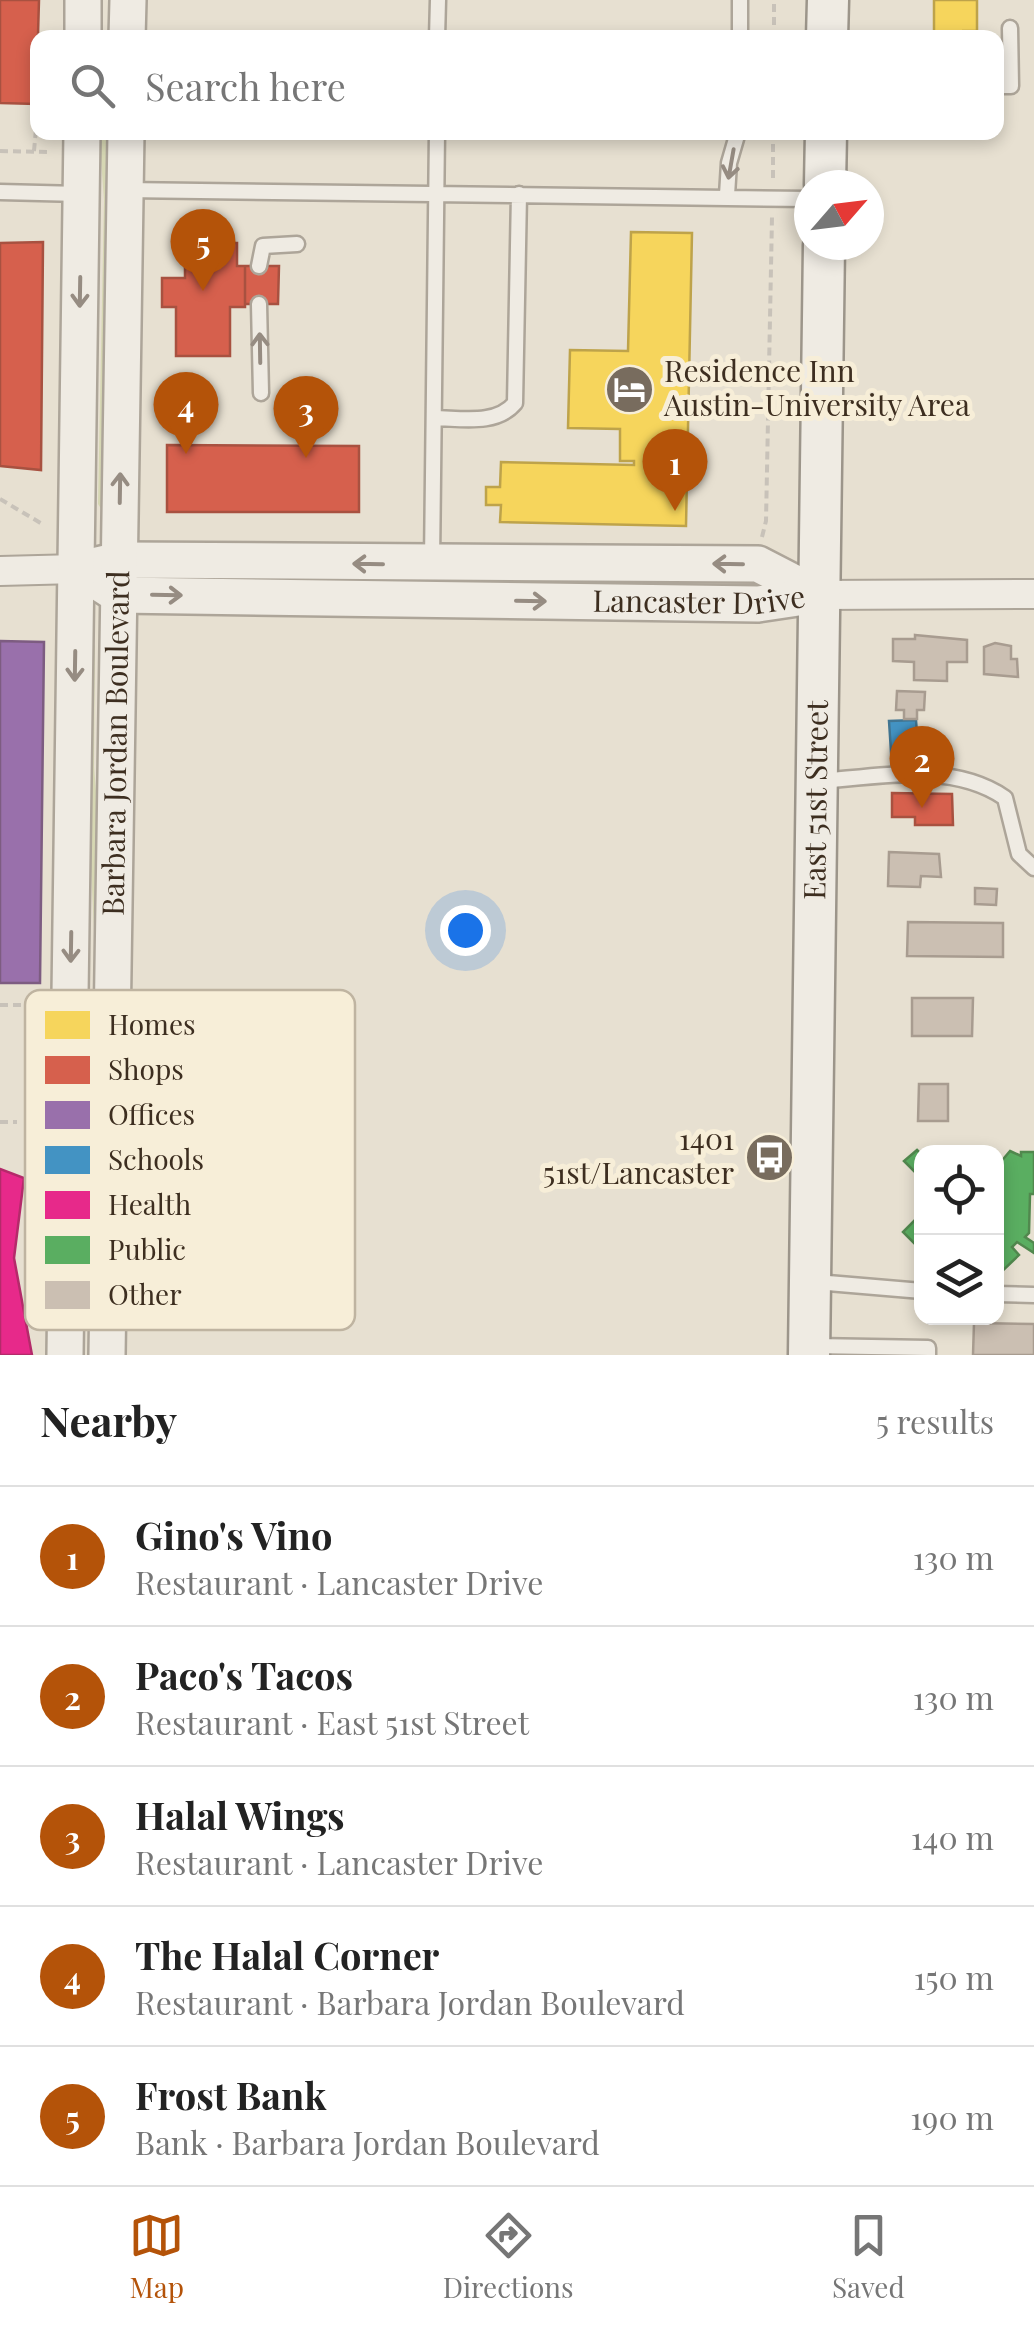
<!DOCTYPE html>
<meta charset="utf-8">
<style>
:root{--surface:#fff;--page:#f2f2f2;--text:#222;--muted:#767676;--line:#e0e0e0;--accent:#b45309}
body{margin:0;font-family:"Playfair Display",serif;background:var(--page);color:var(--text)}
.controls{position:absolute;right:30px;bottom:30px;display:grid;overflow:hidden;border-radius:20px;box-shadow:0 5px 15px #0003}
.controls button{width:90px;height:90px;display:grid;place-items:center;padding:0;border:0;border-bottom:2px solid var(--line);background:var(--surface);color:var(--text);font:50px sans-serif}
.compass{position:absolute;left:794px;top:170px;width:90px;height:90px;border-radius:50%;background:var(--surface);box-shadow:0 5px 15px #0003;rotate:62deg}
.you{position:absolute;left:465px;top:930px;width:35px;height:35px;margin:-25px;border:8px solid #fff;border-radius:50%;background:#1a73e8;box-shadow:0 0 0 15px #1a73e833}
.badge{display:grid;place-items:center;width:65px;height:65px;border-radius:50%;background:var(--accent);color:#fff;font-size:32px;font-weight:700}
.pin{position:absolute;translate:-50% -82px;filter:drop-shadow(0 2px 5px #0008)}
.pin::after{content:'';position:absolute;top:52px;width:35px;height:30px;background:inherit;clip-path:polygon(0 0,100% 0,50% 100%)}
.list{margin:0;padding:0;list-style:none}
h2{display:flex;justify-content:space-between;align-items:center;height:130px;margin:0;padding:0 40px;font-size:42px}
h2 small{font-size:32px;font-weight:400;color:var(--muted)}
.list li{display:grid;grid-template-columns:65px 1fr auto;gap:30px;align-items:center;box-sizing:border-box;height:140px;padding:0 40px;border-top:2px solid var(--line)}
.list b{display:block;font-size:38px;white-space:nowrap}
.list p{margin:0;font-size:32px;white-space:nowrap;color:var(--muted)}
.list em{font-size:32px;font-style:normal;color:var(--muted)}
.icon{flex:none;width:55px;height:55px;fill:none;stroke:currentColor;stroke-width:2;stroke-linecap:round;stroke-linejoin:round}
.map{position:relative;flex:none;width:1034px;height:1355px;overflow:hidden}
.search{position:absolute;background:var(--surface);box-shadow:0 5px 15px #0003;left:30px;right:30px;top:30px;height:110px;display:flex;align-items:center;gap:25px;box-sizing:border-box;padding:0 35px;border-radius:20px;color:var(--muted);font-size:38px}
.sheet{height:830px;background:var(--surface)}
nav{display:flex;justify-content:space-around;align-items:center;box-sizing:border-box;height:140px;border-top:2px solid var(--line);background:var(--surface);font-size:28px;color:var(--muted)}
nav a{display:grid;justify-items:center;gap:5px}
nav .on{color:var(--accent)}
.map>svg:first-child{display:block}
.green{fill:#d6d7b3}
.homes{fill:#f6d55c;stroke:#bea34a;stroke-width:2.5}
.shops{fill:#d6604d;stroke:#a85140;stroke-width:2.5}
.offices{fill:#9970ab;stroke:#7d5c81;stroke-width:2.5}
.schools{fill:#4393c3;stroke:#417592;stroke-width:2.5}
.health{fill:#e7298a;stroke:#b42a6a;stroke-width:2.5}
.public{fill:#5aae61;stroke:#51884e;stroke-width:2.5}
.building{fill:#cbbfb2;stroke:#a89c90;stroke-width:2.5}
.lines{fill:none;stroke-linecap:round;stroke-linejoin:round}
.service-casing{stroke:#ada599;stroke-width:19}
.minor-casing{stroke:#ada599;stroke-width:32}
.tertiary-casing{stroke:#ada599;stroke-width:40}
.secondary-casing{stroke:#9c958a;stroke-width:45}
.path{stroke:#c8c2b9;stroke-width:4;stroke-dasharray:8 5;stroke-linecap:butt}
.service{stroke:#efebe3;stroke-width:14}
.minor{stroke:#efebe3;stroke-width:28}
.tertiary{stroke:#efebe3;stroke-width:35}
.secondary{stroke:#efebe3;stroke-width:40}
.oneway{stroke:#968c82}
.labels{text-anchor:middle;stroke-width:10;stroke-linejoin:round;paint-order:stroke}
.poi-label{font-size:30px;fill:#3d2e20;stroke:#f7eed8;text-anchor:start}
.street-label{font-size:30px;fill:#3d2e20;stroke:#f7eed8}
.key{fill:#f7eed8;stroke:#bfb4a1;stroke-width:2.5}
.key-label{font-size:28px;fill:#3d2e20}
</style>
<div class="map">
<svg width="1034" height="1355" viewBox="0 0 1034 1355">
<rect width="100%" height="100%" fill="#e7e0d1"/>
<path class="green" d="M99 133H108L112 196 102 510 98 504 104 200Z
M89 642 95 645 94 767 101 850 96 971 88 806Z"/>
<path class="homes" d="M934 0H977V31H963L961 38H934Z
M631 232 692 233 686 526 500 522 501 505H486V487H500L501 462 634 465V461H620V429L568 428 570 350 628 351Z"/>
<path class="shops" d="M0 0H39L36 104 0 103Z
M43 242 41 470 0 466V243Z
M185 243H237V266H245V307H230V356H176V307H162V278H185Z
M245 266H279L278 304H245Z
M167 445 359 446V512H167Z
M892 793 952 794 953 825H915V817H892Z"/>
<path class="offices" d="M0 641 44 642 40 983H0Z"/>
<path class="schools" d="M916 720 918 748 934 747 935 764 892 767 889 721Z"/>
<path class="health" d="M0 1169 24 1178 14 1258 32 1355H0Z"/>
<path class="public" d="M917 1150 922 1155V1238L915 1244 903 1232 916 1219 917 1174 904 1161Z
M1010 1151 1021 1156V1152H1034V1194H1030L1029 1233 1025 1237 1034 1243V1253L1017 1242 1012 1247 1019 1255 996 1277V1161L999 1164Z"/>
<path class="building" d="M915 635 967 640V662H947V681L914 680V662L893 661V639H915Z
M995 643 1011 646V659H1017L1018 677 984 674V647Z
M897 691 925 692 924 710H917V719H904V710H896Z
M889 852 939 854 941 877 921 876 920 887 888 886Z
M975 888 997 889 996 905 975 904Z
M908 922 1003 923V957L907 956Z
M912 998H973L972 1036H912Z
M919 1084H948V1121H918Z
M974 1323 1034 1324V1355H973Z"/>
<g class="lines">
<defs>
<path id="service" d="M437 38 438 0
M740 38V0
M996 86H1011L1010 28
M125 190 809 199
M0 192 80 194
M727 195 729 163 738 132
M259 266 263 246 297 244
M259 304 261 393
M434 418C460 418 496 426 515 403L519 194
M432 562 437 132
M822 781C881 776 953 762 1005 798L1019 854 1034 868
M816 1282 922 1291
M996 1294 1034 1295
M815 1346 928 1348V1355"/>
<path id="minor" d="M0 571 77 569
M818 595 1034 594"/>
<g id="tertiary">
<path d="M83 38V0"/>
<path d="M127 38 128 0"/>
<path d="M97 565 119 560 758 564 818 595"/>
<path id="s1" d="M98 582 118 595 758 604 818 595"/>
<path d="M65 1355 82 132"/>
<path id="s2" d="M107 1355 126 132"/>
</g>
<g id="secondary">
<path d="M827 38 828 0"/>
<path d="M825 185 826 132"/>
<path id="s3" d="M809 1355 824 245"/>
</g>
</defs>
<use href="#service" class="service-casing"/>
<use href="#minor" class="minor-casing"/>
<use href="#tertiary" class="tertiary-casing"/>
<use href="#secondary" class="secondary-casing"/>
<path class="path" d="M774 38V0
M0 151 50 152
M34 151 38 107
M773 178V132
M0 499 44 525
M762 537 766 521 772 217
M0 1005H39
M0 1122H17"/>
<use href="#service" class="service"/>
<use href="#minor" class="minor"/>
<use href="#tertiary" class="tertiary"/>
<use href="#secondary" class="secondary"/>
</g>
<defs><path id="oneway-shaft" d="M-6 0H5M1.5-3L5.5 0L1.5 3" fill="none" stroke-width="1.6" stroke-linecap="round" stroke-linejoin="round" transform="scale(2.5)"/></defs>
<g class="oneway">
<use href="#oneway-shaft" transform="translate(731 164) rotate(100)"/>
<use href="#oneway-shaft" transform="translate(80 292) rotate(91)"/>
<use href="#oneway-shaft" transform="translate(260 348) rotate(-91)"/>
<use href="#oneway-shaft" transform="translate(120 488) rotate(-89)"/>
<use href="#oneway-shaft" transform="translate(368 564) rotate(-179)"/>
<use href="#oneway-shaft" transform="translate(728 564) rotate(-179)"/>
<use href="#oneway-shaft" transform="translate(167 595) rotate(1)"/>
<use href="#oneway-shaft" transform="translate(531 601) rotate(1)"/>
<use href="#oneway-shaft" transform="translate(75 666) rotate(91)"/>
<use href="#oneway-shaft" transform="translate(71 947) rotate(91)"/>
</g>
<defs>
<symbol id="hotel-disc" viewBox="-11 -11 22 22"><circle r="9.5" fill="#786c5e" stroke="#f7eed8"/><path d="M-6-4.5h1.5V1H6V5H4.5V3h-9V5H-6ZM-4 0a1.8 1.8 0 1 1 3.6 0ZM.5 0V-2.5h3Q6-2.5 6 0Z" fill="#fff"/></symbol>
<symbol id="bus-disc" viewBox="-11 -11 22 22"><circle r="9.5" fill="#786c5e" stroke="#f7eed8"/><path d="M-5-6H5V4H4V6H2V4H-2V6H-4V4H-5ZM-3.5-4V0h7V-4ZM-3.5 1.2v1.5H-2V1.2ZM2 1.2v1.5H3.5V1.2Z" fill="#fff"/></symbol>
</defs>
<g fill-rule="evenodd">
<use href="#hotel-disc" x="602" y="362" width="55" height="55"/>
<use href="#bus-disc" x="742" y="1130" width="55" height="55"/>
</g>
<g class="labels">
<g class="poi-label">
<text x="664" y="382">Residence Inn<tspan x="664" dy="34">Austin-University Area</tspan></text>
<text x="734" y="1150" text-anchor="end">1401<tspan x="734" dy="34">51st/Lancaster</tspan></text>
</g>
<g class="street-label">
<text dy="10" stroke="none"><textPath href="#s1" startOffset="605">Lancaster Drive</textPath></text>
<text dy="10" stroke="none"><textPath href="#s2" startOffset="612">Barbara Jordan Boulevard</textPath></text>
<text dy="10" stroke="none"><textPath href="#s3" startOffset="555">East 51st Street</textPath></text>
</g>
</g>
<rect x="25" y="990" width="330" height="340" rx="15" class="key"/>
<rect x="45" y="1011" width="45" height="28" fill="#f6d55c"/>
<rect x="45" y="1056" width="45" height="28" fill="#d6604d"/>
<rect x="45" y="1101" width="45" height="28" fill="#9970ab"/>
<rect x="45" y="1146" width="45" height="28" fill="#4393c3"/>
<rect x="45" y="1191" width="45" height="28" fill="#e7298a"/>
<rect x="45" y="1236" width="45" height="28" fill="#5aae61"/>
<rect x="45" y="1281" width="45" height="28" fill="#cbbfb2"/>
<g class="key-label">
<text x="108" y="1035">Homes</text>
<text x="108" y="1080">Shops</text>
<text x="108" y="1125">Offices</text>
<text x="108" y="1170">Schools</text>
<text x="108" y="1215">Health</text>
<text x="108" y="1260">Public</text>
<text x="108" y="1305">Other</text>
</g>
</svg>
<div class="controls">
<button><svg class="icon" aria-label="locate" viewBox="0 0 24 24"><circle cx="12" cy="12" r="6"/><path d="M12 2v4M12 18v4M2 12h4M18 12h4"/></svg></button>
<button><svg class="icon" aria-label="layers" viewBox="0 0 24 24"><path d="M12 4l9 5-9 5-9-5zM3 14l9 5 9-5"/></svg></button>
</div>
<svg class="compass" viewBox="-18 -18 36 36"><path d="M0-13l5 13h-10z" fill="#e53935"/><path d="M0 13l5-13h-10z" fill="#767676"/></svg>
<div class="you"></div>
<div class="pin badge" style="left:675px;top:511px">1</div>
<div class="pin badge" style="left:922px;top:808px">2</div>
<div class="pin badge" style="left:306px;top:458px">3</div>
<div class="pin badge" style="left:186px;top:454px">4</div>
<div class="pin badge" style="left:203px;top:291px">5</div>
<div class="search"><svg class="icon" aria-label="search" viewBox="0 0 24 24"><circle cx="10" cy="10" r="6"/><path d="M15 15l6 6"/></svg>Search here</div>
</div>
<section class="sheet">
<h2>Nearby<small>5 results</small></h2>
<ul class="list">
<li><span class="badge">1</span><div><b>Gino's Vino</b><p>Restaurant · Lancaster Drive</p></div><em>130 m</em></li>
<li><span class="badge">2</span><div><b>Paco's Tacos</b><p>Restaurant · East 51st Street</p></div><em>130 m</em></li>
<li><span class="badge">3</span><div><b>Halal Wings</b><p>Restaurant · Lancaster Drive</p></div><em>140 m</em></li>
<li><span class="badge">4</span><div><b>The Halal Corner</b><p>Restaurant · Barbara Jordan Boulevard</p></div><em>150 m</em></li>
<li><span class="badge">5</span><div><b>Frost Bank</b><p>Bank · Barbara Jordan Boulevard</p></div><em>190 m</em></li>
</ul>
</section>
<nav>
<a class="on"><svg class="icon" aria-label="map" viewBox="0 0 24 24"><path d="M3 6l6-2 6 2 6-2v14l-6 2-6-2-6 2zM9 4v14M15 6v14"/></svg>Map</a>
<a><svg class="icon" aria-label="directions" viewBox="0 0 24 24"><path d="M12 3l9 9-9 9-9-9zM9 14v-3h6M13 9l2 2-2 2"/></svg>Directions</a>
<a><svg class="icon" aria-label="saved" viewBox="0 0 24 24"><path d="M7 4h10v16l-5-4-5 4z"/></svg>Saved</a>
</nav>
